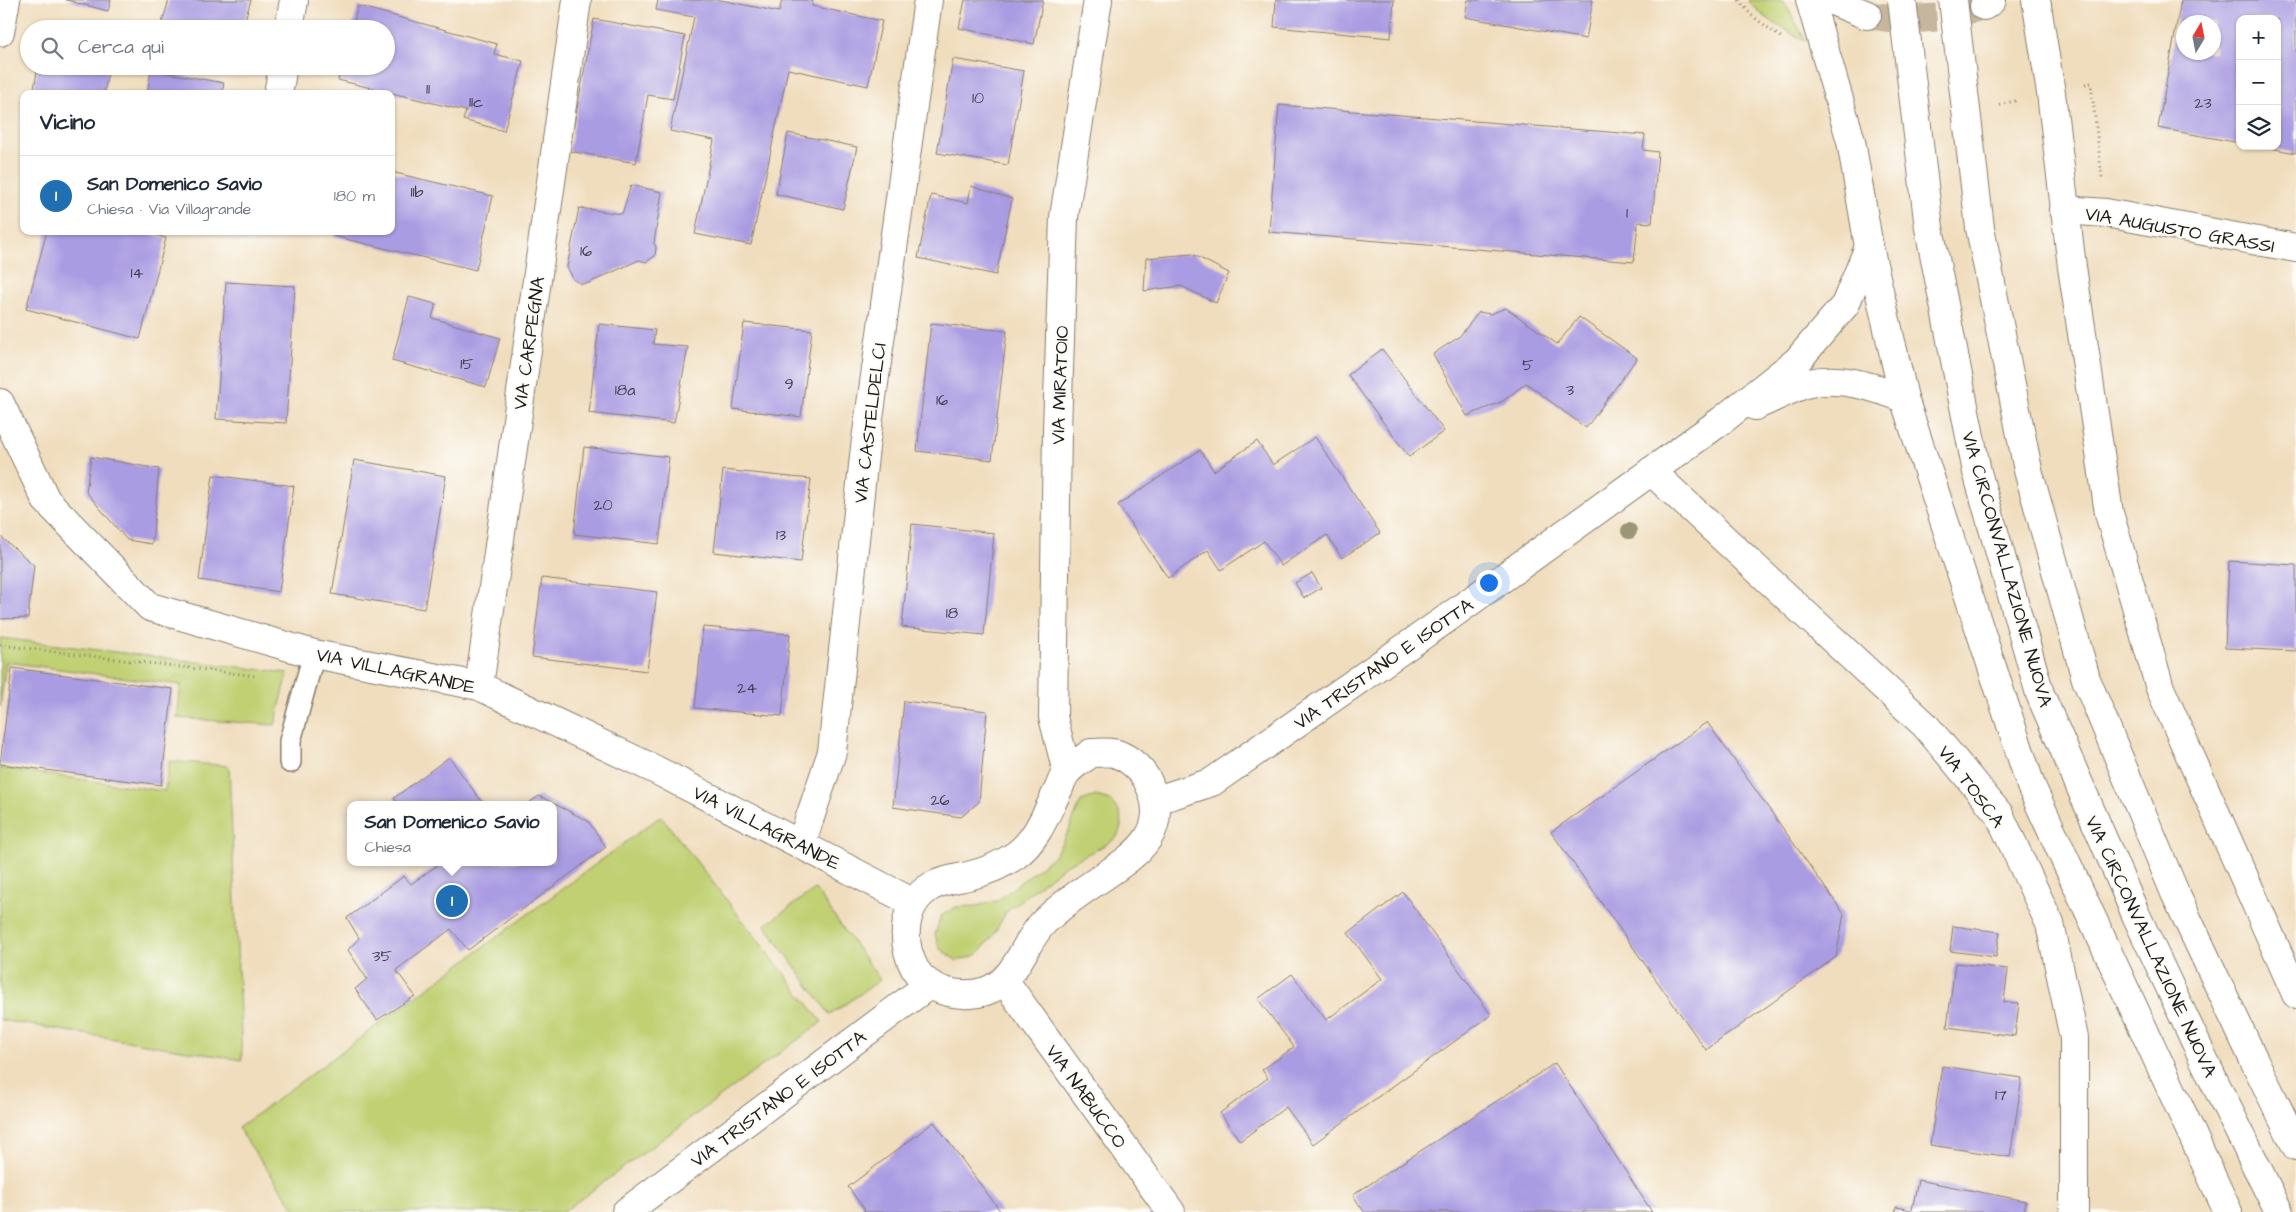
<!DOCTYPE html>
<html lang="it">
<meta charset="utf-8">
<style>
:root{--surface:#fff;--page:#f6f6f7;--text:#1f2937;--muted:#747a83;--line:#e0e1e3;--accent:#1f6fb2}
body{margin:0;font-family:"Architects Daughter",sans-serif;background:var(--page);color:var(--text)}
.controls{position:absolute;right:15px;top:15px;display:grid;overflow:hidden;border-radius:10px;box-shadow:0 1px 4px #0004}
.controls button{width:45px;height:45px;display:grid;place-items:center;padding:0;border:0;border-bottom:1px solid var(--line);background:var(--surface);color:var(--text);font:25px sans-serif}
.compass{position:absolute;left:2176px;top:15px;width:45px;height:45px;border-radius:50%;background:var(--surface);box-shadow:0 1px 4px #0004;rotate:10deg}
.you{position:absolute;left:1488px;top:582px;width:18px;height:18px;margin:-12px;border:4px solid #fff;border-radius:50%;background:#1a73e8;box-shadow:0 0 0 8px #1a73e833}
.badge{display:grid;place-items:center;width:32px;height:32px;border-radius:50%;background:var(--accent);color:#fff;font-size:16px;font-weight:700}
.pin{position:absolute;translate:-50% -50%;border:2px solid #fff;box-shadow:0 1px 5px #0006}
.popup{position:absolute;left:347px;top:801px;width:210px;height:65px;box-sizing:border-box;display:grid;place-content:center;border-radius:10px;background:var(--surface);filter:drop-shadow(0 1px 4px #0005);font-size:16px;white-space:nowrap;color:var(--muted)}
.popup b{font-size:19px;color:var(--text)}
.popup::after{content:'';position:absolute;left:50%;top:100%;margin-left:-10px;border:10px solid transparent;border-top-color:var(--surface)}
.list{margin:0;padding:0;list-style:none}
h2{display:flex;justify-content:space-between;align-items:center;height:65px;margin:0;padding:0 20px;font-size:21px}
h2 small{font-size:16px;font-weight:400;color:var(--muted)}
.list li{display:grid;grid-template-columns:32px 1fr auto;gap:15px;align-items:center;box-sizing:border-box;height:80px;padding:0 20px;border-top:1px solid var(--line)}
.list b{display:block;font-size:19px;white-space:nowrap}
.list p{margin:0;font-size:16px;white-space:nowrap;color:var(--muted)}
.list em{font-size:16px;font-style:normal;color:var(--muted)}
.icon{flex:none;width:28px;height:28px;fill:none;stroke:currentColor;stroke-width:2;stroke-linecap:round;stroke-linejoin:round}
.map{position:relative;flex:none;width:2296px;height:1212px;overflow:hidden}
.search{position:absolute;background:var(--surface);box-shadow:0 1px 4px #0004;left:20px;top:20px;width:375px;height:55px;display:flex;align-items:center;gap:12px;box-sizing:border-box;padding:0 18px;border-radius:28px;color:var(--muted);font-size:19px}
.panel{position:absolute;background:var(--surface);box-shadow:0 1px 4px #0004;left:20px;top:90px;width:375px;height:145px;border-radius:10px}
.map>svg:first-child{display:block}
.green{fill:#c0d072;stroke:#6e7647}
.building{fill:#aa9ce2;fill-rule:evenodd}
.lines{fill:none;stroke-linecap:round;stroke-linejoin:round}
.primary-tunnel{stroke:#c6b69d;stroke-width:28;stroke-dasharray:28 14;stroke-linecap:butt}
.service-casing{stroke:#867c6c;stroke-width:24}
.minor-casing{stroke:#867c6c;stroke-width:30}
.primary-casing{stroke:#867c6c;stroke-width:30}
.path{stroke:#867c6c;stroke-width:3;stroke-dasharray:1 4;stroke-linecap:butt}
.service{stroke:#fff;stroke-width:21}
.minor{stroke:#fff;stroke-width:28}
.primary{stroke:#fff;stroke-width:28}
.primary-bridge-casing{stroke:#867c6c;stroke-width:30;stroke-linecap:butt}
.primary-bridge{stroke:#fff;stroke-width:28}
.tree{fill:#9b9675}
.labels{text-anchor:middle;stroke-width:4.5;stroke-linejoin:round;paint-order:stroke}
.number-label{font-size:16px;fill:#403c4e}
.street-label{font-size:19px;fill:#1c1c1c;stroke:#fdfcf7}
</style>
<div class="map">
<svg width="2296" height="1212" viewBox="0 0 2296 1212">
<rect width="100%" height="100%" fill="#fdfcf7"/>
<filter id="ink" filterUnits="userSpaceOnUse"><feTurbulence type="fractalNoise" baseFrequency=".02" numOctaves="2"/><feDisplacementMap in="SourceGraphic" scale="10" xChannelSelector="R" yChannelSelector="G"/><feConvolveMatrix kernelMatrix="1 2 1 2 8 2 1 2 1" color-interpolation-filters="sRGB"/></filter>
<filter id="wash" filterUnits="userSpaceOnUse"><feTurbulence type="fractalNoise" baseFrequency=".0096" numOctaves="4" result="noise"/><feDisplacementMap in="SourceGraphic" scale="20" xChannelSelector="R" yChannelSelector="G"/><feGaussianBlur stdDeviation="1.12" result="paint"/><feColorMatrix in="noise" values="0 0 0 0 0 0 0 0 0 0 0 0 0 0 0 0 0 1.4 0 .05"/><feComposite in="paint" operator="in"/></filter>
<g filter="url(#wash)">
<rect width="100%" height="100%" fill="#f0ddbd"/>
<path class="green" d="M1748 0H1783L1806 41C1785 30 1763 19 1748 0Z
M0 638 288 673 275 725 177 718 181 685 6 662 0 707Z
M169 761 229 766 242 1060 0 1020V768L165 791Z
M1096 796 1110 800 1120 813 1121 826 1117 837 1109 843 1064 866 1006 912 993 936 977 955 957 961 939 948 935 934 941 916 956 907 976 906 997 901 1055 855 1068 832 1081 801Z
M661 816 822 1022 563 1212H297L238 1128Z
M815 889 880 980 830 1015 765 925Z"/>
<g id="blocks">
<path class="building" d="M66 0H111L108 11Z
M169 0H251L242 29H160Z
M658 0H721L779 12 782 0H813L812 6 882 21 868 86 788 69 751 245 695 234 714 140 670 131 694 17 656 10Z
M965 0H1043L1034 44 959 28Z
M1276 0H1394L1391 38 1274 27Z
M1468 0H1593L1586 39 1465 17Z
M2181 0H2296V153L2264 147 2277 146V19H2240V143L2158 128ZM2184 22H2214V52H2184Z
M358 6 497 44 494 54 523 61 504 131 463 120 466 111 338 80 342 66H386V29H352Z
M594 19 685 36 673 99 648 95 636 163 569 151Z
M953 59 1024 71 1008 165 937 153Z
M38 66H109L104 94H33Z
M151 70 224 83 222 94H147Z
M1279 105 1645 135 1643 150 1658 152 1652 223 1638 222 1634 262 1269 232Z
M788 133 857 147 843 209 776 194Z
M391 172 493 196 476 270 333 236 334 231H391Z
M631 185 662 192 654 243 656 247 655 256 646 262 639 260 589 283 581 284 574 280 567 267 579 208 622 214Z
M971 186 1012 199 996 275 918 258 931 195 968 203Z
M47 231H140L166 238 140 339 26 309Z
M1192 254 1229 273 1216 303 1181 286 1144 291 1146 258Z
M226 282 295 286 286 423 216 419Z
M409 297 436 304 432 318 500 338 486 387 392 361Z
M1506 308 1557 344 1579 317 1637 358 1586 428 1526 383 1503 401 1467 416 1433 354 1459 337 1479 312 1490 314Z
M744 323 812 330 801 417 733 409Z
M931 323 1007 331 992 460 917 451Z
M599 324 655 330 653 344 688 347 674 423 589 413Z
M1382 349 1444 431 1409 457 1348 375Z
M1315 437 1380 533 1342 558 1327 535 1281 566 1264 541 1221 570 1208 550 1168 578 1118 505 1200 450 1214 471 1257 441 1273 465Z
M584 447 669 457 659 544 574 534Z
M91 457 159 469 152 544 127 540 86 492Z
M354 460 446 476 424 609 332 594Z
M723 470 811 479 801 562 714 552Z
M213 475 294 486 279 592 199 580Z
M912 524 994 533 984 635 902 627Z
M0 536 34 565 28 618 0 619Z
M2229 561 2296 565V651L2225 648Z
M1312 573 1321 588 1304 598 1295 583Z
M542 578 657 592 647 671 532 657Z
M703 627 790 634 782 716 695 708Z
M12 668 173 689 161 785 0 764Z
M904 701 987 711 979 802 961 817 893 807Z
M1707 722 1844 914 1836 957 1706 1050 1551 832Z
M449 757 484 805H399L394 798Z
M539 796 588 821 606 847 468 950 451 929 396 970 415 996 377 1020 355 989 367 979 348 950 359 938 347 918 404 876 411 884 439 864 438 862H553V805H526Z
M1403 892 1491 1015 1313 1144 1286 1107 1240 1141 1220 1113 1268 1078 1262 1070 1294 1047 1258 999 1292 974 1326 1020 1382 979 1348 933Z
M1953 926 2000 932 1996 957 1950 951Z
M1955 963 2008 969 2004 1002 2019 1003 2015 1036 1947 1027Z
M1555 1063 1652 1212H1364L1353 1195Z
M1942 1066 2022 1078 2010 1157 1930 1145Z
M934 1122 1001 1212H862L865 1210 848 1187Z
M1918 1180 2026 1201 2024 1212H1895L1896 1207 1912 1210Z"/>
</g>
</g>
<g filter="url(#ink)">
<use href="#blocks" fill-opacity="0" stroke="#867c6c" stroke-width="1"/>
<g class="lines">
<path class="primary-tunnel" d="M1867 15 1903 20 1942 17 1984 6"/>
<defs>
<path id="service" d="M290 762V741L314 654"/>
<path id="minor" d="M289 29 294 0
M0 32 6 0
M278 94 283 66
M2064 210 2106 213 2296 248
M0 403 46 500 150 607 314 654 479 686 654 769 914 903
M1755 406C1772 399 1791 388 1809 383 1841 376 1874 387 1904 398
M1651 471 1925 725 1999 814 2050 924 2074 1038V1212
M479 686 577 0
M1091 753C1099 753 1110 751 1117 754 1131 759 1144 772 1149 784 1173 836 1130 858 1094 883 1076 895 1058 908 1043 923 1023 944 1016 981 986 991 961 999 929 992 915 969 900 941 902 903 932 886 944 880 955 879 968 876 985 872 1002 865 1016 855 1038 839 1047 811 1059 788 1061 783 1063 776 1067 772 1073 764 1084 759 1091 753Z
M1067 772 1053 717 1057 430 1064 217 1098 0
M1157 800 1212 782 1446 619 1721 421 1797 361 1845 305 1869 247
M801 844 832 752 865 447 928 0
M1004 980 1171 1212
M626 1212 930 984"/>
<path id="primary" d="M1810 0 1851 141 1869 247 1904 398 2031 786 2228 1212
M1830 0 1867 15
M2036 0 2051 93 2072 267 2109 513 2160 688 2296 994
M1984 6 1992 0
M2253 1058 2296 1146
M2212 1077 2279 1212"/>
</defs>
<use href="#service" class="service-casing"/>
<use href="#minor" class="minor-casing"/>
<use href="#primary" class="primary-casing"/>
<path class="path" d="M1739 0 1751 15 1783 39
M2085 84 2091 83 2102 178
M2000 105 2018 100
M0 645 256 676"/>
<use href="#service" class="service"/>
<use href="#minor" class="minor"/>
<use href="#primary" class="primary"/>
<defs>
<path id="primary-bridge" d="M1902 0 1929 228 1977 472 2040 694 2136 915 2212 1077
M1953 0 1980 228 2028 470 2086 679 2175 893 2253 1058"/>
</defs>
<use href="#primary-bridge" class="primary-bridge-casing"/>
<use href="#primary-bridge" class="primary-bridge"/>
</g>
<circle class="tree" cx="1629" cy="531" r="8"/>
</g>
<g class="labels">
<g class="number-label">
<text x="428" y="94">11</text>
<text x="978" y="103">10</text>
<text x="476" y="107">11c</text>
<text x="2203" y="108">23</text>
<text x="417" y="197">11b</text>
<text x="1627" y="218">1</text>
<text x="586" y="256">16</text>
<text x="137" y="278">14</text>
<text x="467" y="369">15</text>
<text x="1528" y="370">5</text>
<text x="789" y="389">9</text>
<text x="625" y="395">18a</text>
<text x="1570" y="395">3</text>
<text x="942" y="405">16</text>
<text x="603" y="510">20</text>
<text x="781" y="540">13</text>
<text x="952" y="618">18</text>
<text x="747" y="693">24</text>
<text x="940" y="805">26</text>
<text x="382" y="961">35</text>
<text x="2001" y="1100">17</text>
</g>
<g class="street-label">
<text transform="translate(2180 229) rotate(10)" y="7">VIA AUGUSTO GRASSI</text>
<text transform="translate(528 343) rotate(-82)" y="7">VIA CARPEGNA</text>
<text transform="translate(1059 385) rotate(-88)" y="7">VIA MIRATOIO</text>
<text transform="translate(869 423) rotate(-83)" y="7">VIA CASTELDELCI</text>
<text transform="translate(2008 569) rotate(74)" y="7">VIA CIRCONVALLAZIONE NUOVA</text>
<text transform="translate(1383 663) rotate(-35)" y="7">VIA TRISTANO E ISOTTA</text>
<text transform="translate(396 670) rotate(12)" y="7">VIA VILLAGRANDE</text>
<text transform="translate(1972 786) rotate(53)" y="7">VIA TOSCA</text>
<text transform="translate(767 827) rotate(27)" y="7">VIA VILLAGRANDE</text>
<text transform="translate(2152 946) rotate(65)" y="7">VIA CIRCONVALLAZIONE NUOVA</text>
<text transform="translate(1087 1096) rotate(54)" y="7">VIA NABUCCO</text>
<text transform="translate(778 1098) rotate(-37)" y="7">VIA TRISTANO E ISOTTA</text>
</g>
</g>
</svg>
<div class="controls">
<button>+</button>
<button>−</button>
<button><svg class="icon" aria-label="layers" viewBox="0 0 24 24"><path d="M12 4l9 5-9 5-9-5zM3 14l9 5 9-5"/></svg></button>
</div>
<svg class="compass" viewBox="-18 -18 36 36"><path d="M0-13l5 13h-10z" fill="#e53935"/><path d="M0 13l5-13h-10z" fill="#747a83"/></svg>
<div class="you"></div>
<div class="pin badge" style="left:452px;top:901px">1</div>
<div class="popup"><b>San Domenico Savio</b>Chiesa</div>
<div class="search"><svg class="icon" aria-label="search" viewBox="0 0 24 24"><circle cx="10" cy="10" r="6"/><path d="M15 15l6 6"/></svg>Cerca qui</div>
<section class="panel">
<h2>Vicino<small></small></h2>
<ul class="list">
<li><span class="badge">1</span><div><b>San Domenico Savio</b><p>Chiesa · Via Villagrande</p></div><em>180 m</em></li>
</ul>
</section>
</div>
